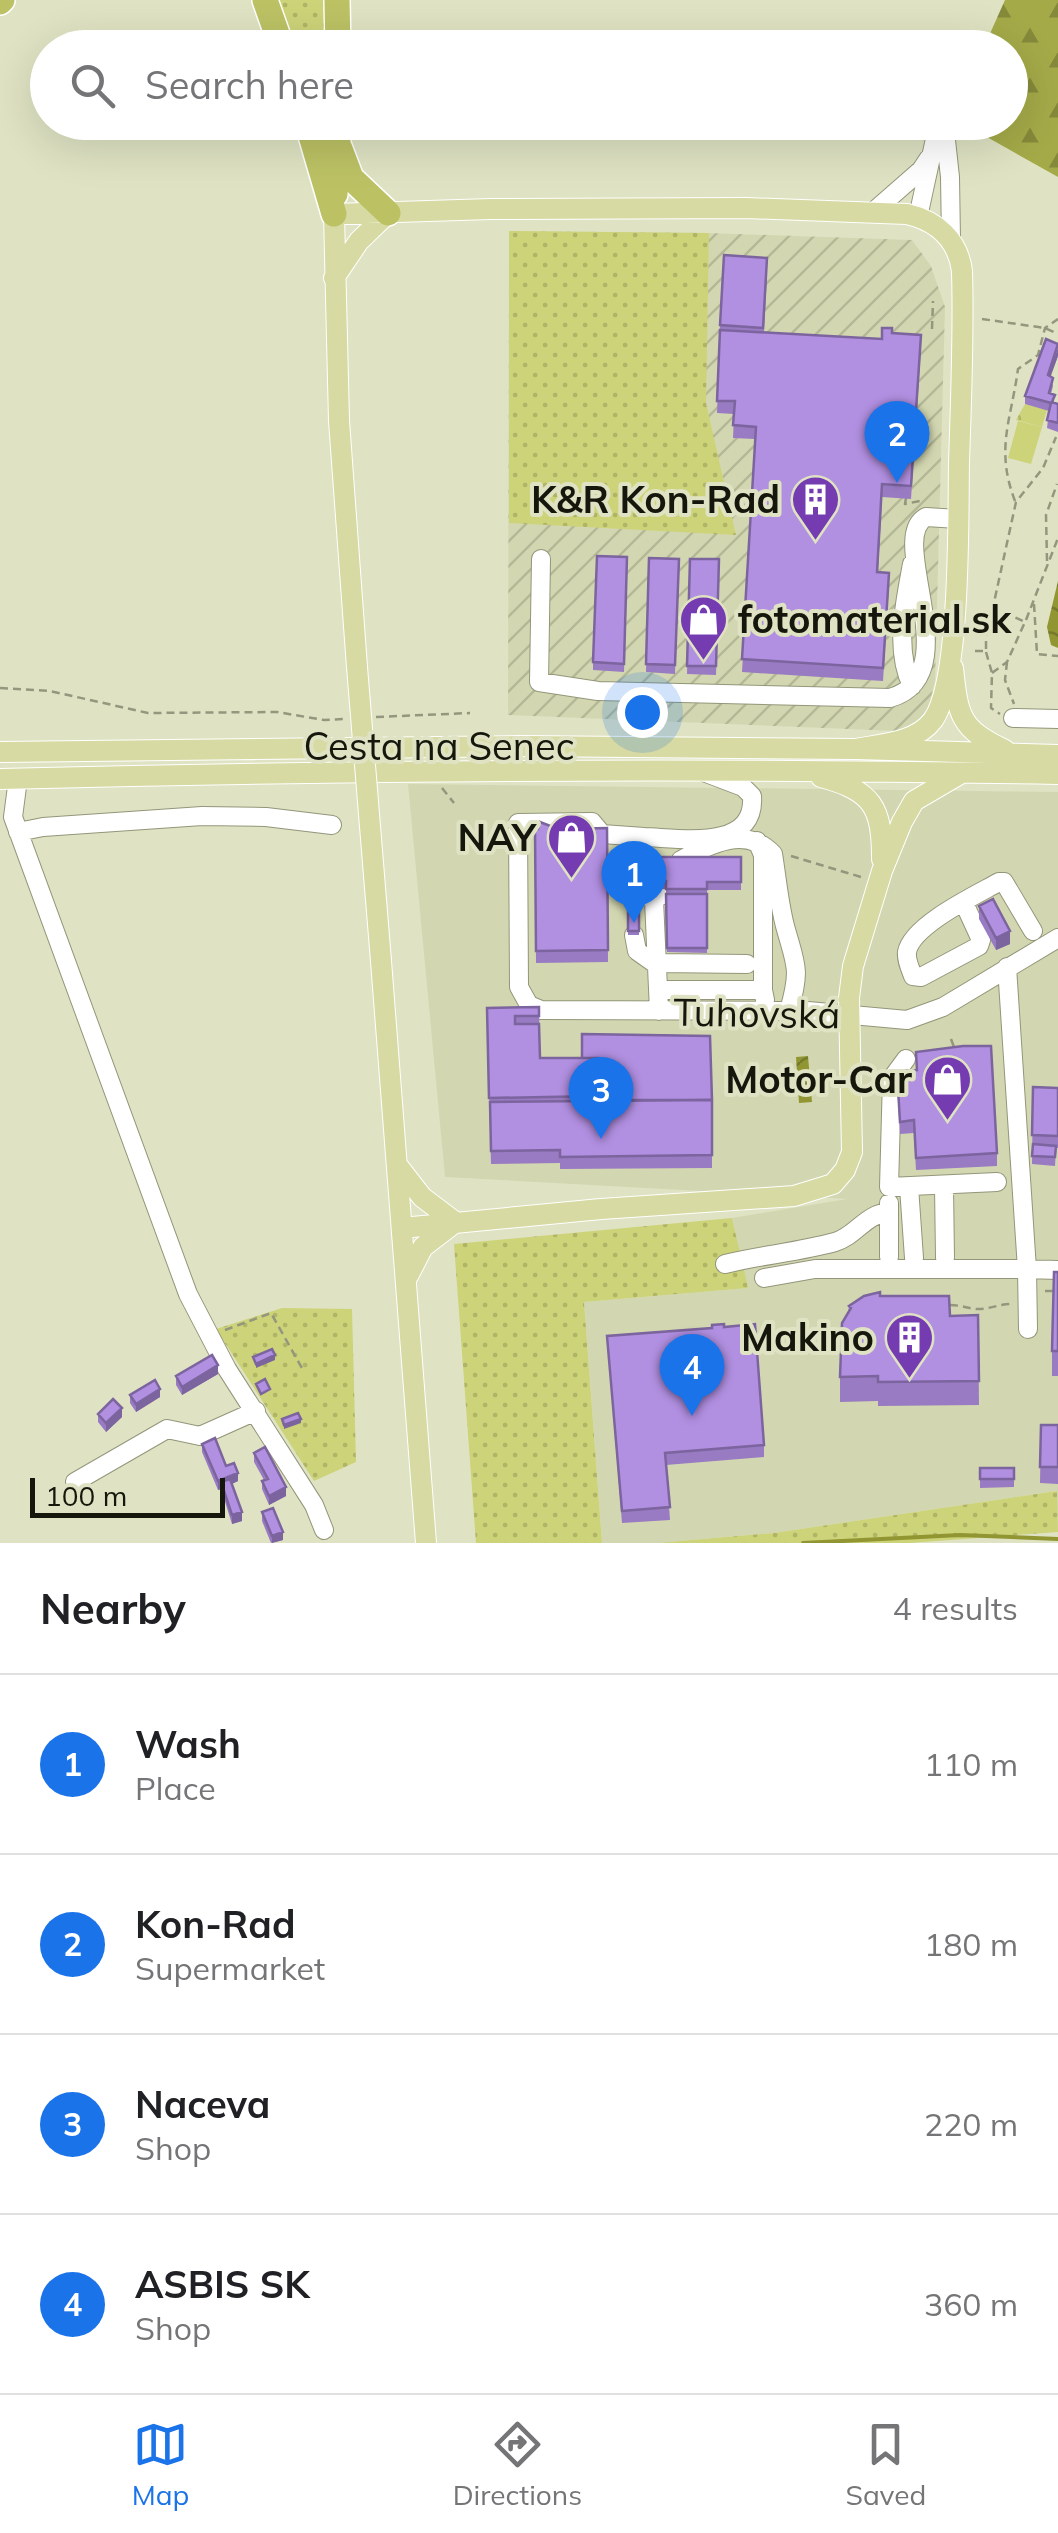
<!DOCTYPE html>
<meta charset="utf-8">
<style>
:root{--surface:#fff;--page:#f6f6f6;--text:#202124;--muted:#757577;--line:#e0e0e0;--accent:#1a73e8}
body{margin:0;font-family:Mulish,sans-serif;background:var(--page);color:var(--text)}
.scale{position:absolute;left:30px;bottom:25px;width:195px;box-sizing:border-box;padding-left:10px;border:5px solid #16170c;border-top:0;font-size:28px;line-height:35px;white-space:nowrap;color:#16170c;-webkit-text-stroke:8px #dfe3c3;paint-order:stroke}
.you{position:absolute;left:642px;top:712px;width:35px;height:35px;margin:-25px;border:8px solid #fff;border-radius:50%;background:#1a73e8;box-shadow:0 0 0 15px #1a73e833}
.badge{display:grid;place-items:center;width:65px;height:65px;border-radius:50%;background:var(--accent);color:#fff;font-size:32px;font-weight:700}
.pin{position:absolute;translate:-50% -82px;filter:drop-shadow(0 2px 5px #0008)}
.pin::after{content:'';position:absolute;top:52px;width:35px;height:30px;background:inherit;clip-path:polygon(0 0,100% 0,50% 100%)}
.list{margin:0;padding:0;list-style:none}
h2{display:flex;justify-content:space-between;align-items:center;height:130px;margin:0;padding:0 40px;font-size:42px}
h2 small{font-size:32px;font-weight:400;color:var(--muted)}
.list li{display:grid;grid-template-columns:65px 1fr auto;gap:30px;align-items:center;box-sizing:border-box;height:180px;padding:0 40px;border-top:2px solid var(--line)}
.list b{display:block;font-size:38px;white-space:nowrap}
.list p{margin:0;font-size:32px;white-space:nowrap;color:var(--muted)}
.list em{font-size:32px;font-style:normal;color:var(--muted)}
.icon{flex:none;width:55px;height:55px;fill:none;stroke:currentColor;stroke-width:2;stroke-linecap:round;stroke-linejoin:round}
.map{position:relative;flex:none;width:1058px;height:1543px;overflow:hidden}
.search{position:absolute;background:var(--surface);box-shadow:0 10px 40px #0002;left:30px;right:30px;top:30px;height:110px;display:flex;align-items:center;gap:25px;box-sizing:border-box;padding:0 35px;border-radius:55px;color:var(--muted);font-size:38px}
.sheet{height:850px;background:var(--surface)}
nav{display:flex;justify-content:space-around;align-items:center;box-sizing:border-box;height:140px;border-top:2px solid var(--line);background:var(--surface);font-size:28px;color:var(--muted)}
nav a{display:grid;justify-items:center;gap:5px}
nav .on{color:var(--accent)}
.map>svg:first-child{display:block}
.built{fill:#d3d7b1}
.industrial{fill:url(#industrial-furrows)}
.grass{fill:url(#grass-dots)}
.forest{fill:url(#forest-firs)}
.park{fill:url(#park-crowns)}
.pitch{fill:#cdd378}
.water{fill:url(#water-waves)}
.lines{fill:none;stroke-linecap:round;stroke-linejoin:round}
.stream{stroke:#919633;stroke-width:4}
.minor-casing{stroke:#939679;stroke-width:20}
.major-casing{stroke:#fff;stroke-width:22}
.highway-casing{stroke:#fff;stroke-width:28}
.path{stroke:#94967e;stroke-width:2.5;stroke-dasharray:8 5;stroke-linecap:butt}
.minor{stroke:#fff;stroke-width:18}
.major{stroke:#d7daa2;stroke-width:20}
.highway{stroke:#bcc264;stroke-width:25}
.major-bridge-casing{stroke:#fff;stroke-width:22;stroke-linecap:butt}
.major-bridge{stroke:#d7daa2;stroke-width:20}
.wall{fill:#987bc2}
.shaded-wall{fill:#7c649e}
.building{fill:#b18fe1;stroke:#7c649e;stroke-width:2.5}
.labels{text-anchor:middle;stroke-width:8;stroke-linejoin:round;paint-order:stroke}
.poi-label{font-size:38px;font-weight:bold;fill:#16170c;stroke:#dfe3c3;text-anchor:end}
.street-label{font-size:38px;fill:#16170c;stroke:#dfe3c3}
</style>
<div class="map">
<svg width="1058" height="1543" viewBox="0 0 1058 1543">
<defs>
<pattern id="industrial-furrows" width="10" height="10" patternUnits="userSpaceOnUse" patternTransform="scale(2.5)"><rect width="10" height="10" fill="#d3d7b1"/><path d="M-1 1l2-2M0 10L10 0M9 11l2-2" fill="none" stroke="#b4b897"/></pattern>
<pattern id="grass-dots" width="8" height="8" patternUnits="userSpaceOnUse" patternTransform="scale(2.5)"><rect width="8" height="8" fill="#cdd378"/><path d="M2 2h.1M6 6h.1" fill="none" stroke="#afb467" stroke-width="1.8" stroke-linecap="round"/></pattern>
<pattern id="forest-firs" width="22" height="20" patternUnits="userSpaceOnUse" patternTransform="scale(2.5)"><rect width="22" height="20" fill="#a4aa48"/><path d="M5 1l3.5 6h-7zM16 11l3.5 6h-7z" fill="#85893a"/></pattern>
<pattern id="park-crowns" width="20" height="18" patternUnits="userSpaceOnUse" patternTransform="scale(2.5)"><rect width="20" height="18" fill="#cdd378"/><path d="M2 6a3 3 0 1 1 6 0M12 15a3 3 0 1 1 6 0" fill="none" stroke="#afb467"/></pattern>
<pattern id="water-waves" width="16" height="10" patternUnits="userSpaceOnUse" patternTransform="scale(2.5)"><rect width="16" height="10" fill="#919633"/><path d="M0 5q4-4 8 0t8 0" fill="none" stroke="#75792a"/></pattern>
</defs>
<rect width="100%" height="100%" fill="#dfe3c3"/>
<path class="built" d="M408 784 1058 792V1524L1056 1491 774 1533 657 1543H602L584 1302 747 1288 732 1218 847 1199 445 1177Z"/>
<path class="industrial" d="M509 231 709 233 912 240 931 266 945 307 935 681 928 710 916 722 897 731 508 715Z"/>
<path class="grass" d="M274 0H331L330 47H290Z
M509 231 709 233 706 403 736 535 509 523Z
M732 1218 748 1288 584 1302 602 1543H476L454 1244Z
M282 1308 352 1309 356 1462 314 1481 216 1329Z
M1057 1491 1058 1532 910 1543H657L774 1533Z"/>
<path class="forest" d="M1005 0H1058V177L962 123 1010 122V48L984 47Z"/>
<path class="park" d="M1025 404 1047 410 1042 427 1016 420Z"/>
<path class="pitch" d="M1018 421 1042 427 1031 464 1008 458Z"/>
<path class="water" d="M1058 581V648L1051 645 1047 627Z
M808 1056 812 1102 799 1103 796 1057Z"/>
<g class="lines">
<path class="stream" d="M803 1543 960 1535 1058 1539"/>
<defs>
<path id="minor" d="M944 122 950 177 951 240
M873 212 921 170 929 158
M918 217 938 125
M541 559 539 682 598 691 890 698C970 675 885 538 926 517L958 519
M912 686C894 649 905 602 912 564
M1013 718 1058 719
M18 779 13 817 188 1294 227 1369 314 1505 324 1530
M18 832 43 827 202 816 266 817 332 825
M644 837 602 834 592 822 518 823 519 987 529 1005 541 1010 808 1011 907 1020 943 1007 1058 938
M757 841 763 855V990
M654 900 632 889 624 867 625 854 644 837C680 838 756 852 752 796L743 787 706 773
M964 903 981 940 979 946 921 977 913 976C910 968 906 960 907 952 912 925 976 895 999 882H1004L1033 931
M634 935 637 951 654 963
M659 963 747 964
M659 990H763L765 1000
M659 1011 654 900 679 884 681 860C711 844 746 825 773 854 777 878 779 903 785 926 796 966 801 968 789 1011
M906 1059 892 1078 889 1187 997 1182
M909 1187 914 1258
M944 1187 945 1258
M889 1257V1203
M725 1264C761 1255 799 1252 835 1242 856 1236 865 1214 889 1212
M764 1278 815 1269H1027L1007 967
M1028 1329 1027 1269 1058 1270
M75 1482 167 1429 200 1436 256 1411"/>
<path id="major" d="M334 278 359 241 388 213
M357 667 339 421 334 214 491 209 746 208 907 214C937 221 958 240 962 271 964 335 961 399 959 463 958 516 961 681 933 720 916 743 881 744 856 749
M953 668C958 716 960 729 1005 750
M0 752 522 746 856 749 1058 755
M821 777C873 791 882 807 882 859
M0 779C353 770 705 768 1058 774
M381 961 426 1543
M398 1166 422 1197 455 1222
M402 1228 601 1209 794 1196 833 1184 845 1170 852 1152 849 998 853 966 882 871 902 822 914 801 960 774
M408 1276 423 1247 453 1224"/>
<path id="highway" d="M265 0 282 48
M337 0 338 48
M0 2 2 0
M307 122 334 214
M340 149 351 178 388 213
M335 194 339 122"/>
</defs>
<use href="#minor" class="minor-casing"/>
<use href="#major" class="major-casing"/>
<use href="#highway" class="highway-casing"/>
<path class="path" d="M982 319 1045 328 1058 334
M932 329 933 301
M906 498 905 504 920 501
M1015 501C995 449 1011 421 1018 369L1038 355 1045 328 1058 319
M1047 561 1046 515 1057 484
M1034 604 1037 654 1058 656
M1026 620 1058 538
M975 651H986V627L993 607 1016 502 1043 468 1056 437
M986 652 992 673 991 708 1000 714
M1007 662 1005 680 1014 704
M992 673 1007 662 1025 622 995 608
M0 688 50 691 148 713 277 712 324 720 343 719
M376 717 470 713
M442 788 454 803
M791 856 861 877
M951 1039 954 1047
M1045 1291H1058
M950 1305C960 1305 967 1308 976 1309 987 1310 999 1304 1011 1304
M225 1330 271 1313 303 1370"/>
<use href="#minor" class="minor"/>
<use href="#major" class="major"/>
<use href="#highway" class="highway"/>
<defs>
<path id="major-bridge" d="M357 667 381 961"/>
</defs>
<use href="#major-bridge" class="major-bridge-casing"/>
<use href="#major-bridge" class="major-bridge"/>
</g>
<path class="wall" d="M767 274 764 332 882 339 892 333 921 348 911 499 882 497 878 572 889 586 883 681 742 672 755 439 733 438 734 414 717 413 720 325Z
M1058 356 1050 376 1053 386 1051 394 1055 403 1058 404V432L1047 428 1049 411 1025 404V396Z
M627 557 624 672 593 670V662Z
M649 558 679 559 675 674 646 672Z
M690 559H719L716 675 687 674Z
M607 828 608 962 536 963 535 829Z
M644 857H741V890H707V953L667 952 666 889 644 890Z
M979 906 1010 944 996 950 979 919Z
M628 907H639V935H628Z
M539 1007 540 1058 712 1100V1168L560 1169V1163L491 1164 487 1008Z
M916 1052 997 1153V1166L916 1170 914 1133 900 1134 897 1084V1071L916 1070Z
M1033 1087 1058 1088V1148H1056L1055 1166 1032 1164Z
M1058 1272V1376H1052V1351Z
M880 1296 950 1316 978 1315 979 1405 878 1406V1401L840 1402V1377L849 1306Z
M607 1336 764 1445V1457L666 1465 670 1520 622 1523Z
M218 1374 182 1395 176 1385V1376Z
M130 1395 160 1397 136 1412 130 1403Z
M98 1414 122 1417 106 1432 98 1422Z
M1041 1425H1058V1484L1040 1483Z
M202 1444 226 1466 238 1481 232 1484 242 1521 232 1524 221 1489 218 1490 202 1452Z
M254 1453 286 1496 269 1505 262 1489V1481L264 1480 254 1462Z
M980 1468H1014V1487L980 1488Z
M262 1512 283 1540 271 1543 262 1521Z"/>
<path class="shaded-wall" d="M1058 348V356L1048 384V375Z
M1010 931V944L996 950V938Z
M275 1355V1360L256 1368V1364Z
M218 1365V1374L182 1395V1387Z
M160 1389V1397L136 1412V1404Z
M122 1408V1417L106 1432V1423Z
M301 1419V1423L284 1429V1425Z
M238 1473V1481L223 1488 221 1482V1489L218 1490V1481Z
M286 1487V1496L269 1505V1496Z
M242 1512V1521L232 1524V1515Z
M283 1532V1540L272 1543V1536Z"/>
<path class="building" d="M724 255 767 258 763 328 720 325Z
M882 328H892V333L921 335 911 486 882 484 877 572 889 573 883 668 742 659 756 427 733 425 735 401H717L720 330 882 339Z
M1046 339 1058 344 1048 375 1053 378 1049 393 1055 395 1052 402 1058 404V423L1047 420 1051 403 1025 396Z
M597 556 627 557 624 664 593 662Z
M649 558 679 559 675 665 646 664Z
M690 559H719L716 666H687Z
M540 822 558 829 607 828 608 950 536 951 535 829H538Z
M644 857H741V882H707V889H666V881H644Z
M666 894H707V948H667Z
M993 899 1010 931 996 938 979 906Z
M628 907H639V931H628Z
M539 1007V1016H515V1024H539L540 1058H598V1096L489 1098 487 1008Z
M582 1034 710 1036 712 1100H598V1058H582Z
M963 1046H991L997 1153 916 1158 914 1120 900 1122 897 1071 917 1070 916 1052Z
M1033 1087 1058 1088V1136L1032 1135Z
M712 1100V1155L560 1157V1150L491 1151 490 1102Z
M1033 1144 1056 1146 1055 1157 1032 1156Z
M1054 1272H1058V1351H1052Z
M880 1292V1296H949L950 1316 978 1315 979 1381 878 1382V1376L840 1377 842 1323 851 1308 849 1306 864 1296Z
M724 1324V1327L755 1324 764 1445 665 1453 670 1507 622 1511 607 1336 712 1328V1325Z
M272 1349 275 1355 256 1364 253 1357Z
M212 1355 218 1365 182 1387 176 1376Z
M265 1379 270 1389 261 1394 256 1384Z
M155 1380 160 1389 136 1404 130 1395Z
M113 1399 122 1408 106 1423 98 1414Z
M298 1413 301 1419 284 1425 282 1419Z
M1041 1425H1058V1467H1040Z
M215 1438 226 1466 234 1463 238 1473 218 1481 202 1444Z
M265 1447 286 1487 269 1496 262 1481 268 1479 254 1453Z
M980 1468H1014V1479H980Z
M230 1479 242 1512 232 1515 221 1482Z
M273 1508 283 1532 272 1536 262 1512Z"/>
<defs>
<symbol id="building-pin" viewBox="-11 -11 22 30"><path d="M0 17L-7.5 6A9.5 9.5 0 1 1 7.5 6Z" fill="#753cb2" stroke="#dfe3c3"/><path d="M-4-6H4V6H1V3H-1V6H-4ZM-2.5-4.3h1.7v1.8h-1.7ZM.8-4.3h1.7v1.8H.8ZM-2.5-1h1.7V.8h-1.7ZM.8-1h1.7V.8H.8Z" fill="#fff"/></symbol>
<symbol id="shop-pin" viewBox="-11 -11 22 30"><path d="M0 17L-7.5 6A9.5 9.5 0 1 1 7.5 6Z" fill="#753cb2" stroke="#dfe3c3"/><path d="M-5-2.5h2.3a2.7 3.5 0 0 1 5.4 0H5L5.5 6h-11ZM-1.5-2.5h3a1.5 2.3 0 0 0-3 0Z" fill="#fff"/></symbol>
</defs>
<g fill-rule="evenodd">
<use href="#building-pin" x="788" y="472" width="55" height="75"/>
<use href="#shop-pin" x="676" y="592" width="55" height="75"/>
<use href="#shop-pin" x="544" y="810" width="55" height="75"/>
<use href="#shop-pin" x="920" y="1052" width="55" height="75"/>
<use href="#building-pin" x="882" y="1310" width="55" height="75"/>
</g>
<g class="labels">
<g class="poi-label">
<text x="780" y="513">K&amp;R Kon-Rad</text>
<text x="738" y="633" text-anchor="start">fotomaterial.sk</text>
<text x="536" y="851">NAY</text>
<text x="912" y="1093">Motor-Car</text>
<text x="874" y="1351">Makino</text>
</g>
<g class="street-label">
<text x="439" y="760">Cesta na Senec</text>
<text transform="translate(757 1014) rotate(1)" y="13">Tuhovská</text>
</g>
</g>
</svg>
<div class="scale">100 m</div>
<div class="you"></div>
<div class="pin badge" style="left:634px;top:923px">1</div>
<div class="pin badge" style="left:897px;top:483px">2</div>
<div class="pin badge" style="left:601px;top:1139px">3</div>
<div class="pin badge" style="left:692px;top:1416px">4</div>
<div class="search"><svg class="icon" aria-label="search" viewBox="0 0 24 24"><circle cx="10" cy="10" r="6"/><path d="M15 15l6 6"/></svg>Search here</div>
</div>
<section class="sheet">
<h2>Nearby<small>4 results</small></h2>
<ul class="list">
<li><span class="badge">1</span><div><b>Wash</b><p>Place</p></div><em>110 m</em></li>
<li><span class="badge">2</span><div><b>Kon-Rad</b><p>Supermarket</p></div><em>180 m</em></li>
<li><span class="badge">3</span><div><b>Naceva</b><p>Shop</p></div><em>220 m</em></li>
<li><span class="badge">4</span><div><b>ASBIS SK</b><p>Shop</p></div><em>360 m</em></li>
</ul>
</section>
<nav>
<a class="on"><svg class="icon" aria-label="map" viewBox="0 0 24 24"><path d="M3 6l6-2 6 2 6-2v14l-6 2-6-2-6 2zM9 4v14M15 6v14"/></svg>Map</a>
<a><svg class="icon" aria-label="directions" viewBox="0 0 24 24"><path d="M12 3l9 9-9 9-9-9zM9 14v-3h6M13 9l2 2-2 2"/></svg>Directions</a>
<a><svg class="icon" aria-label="saved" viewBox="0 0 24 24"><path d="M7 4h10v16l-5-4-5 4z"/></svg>Saved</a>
</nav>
